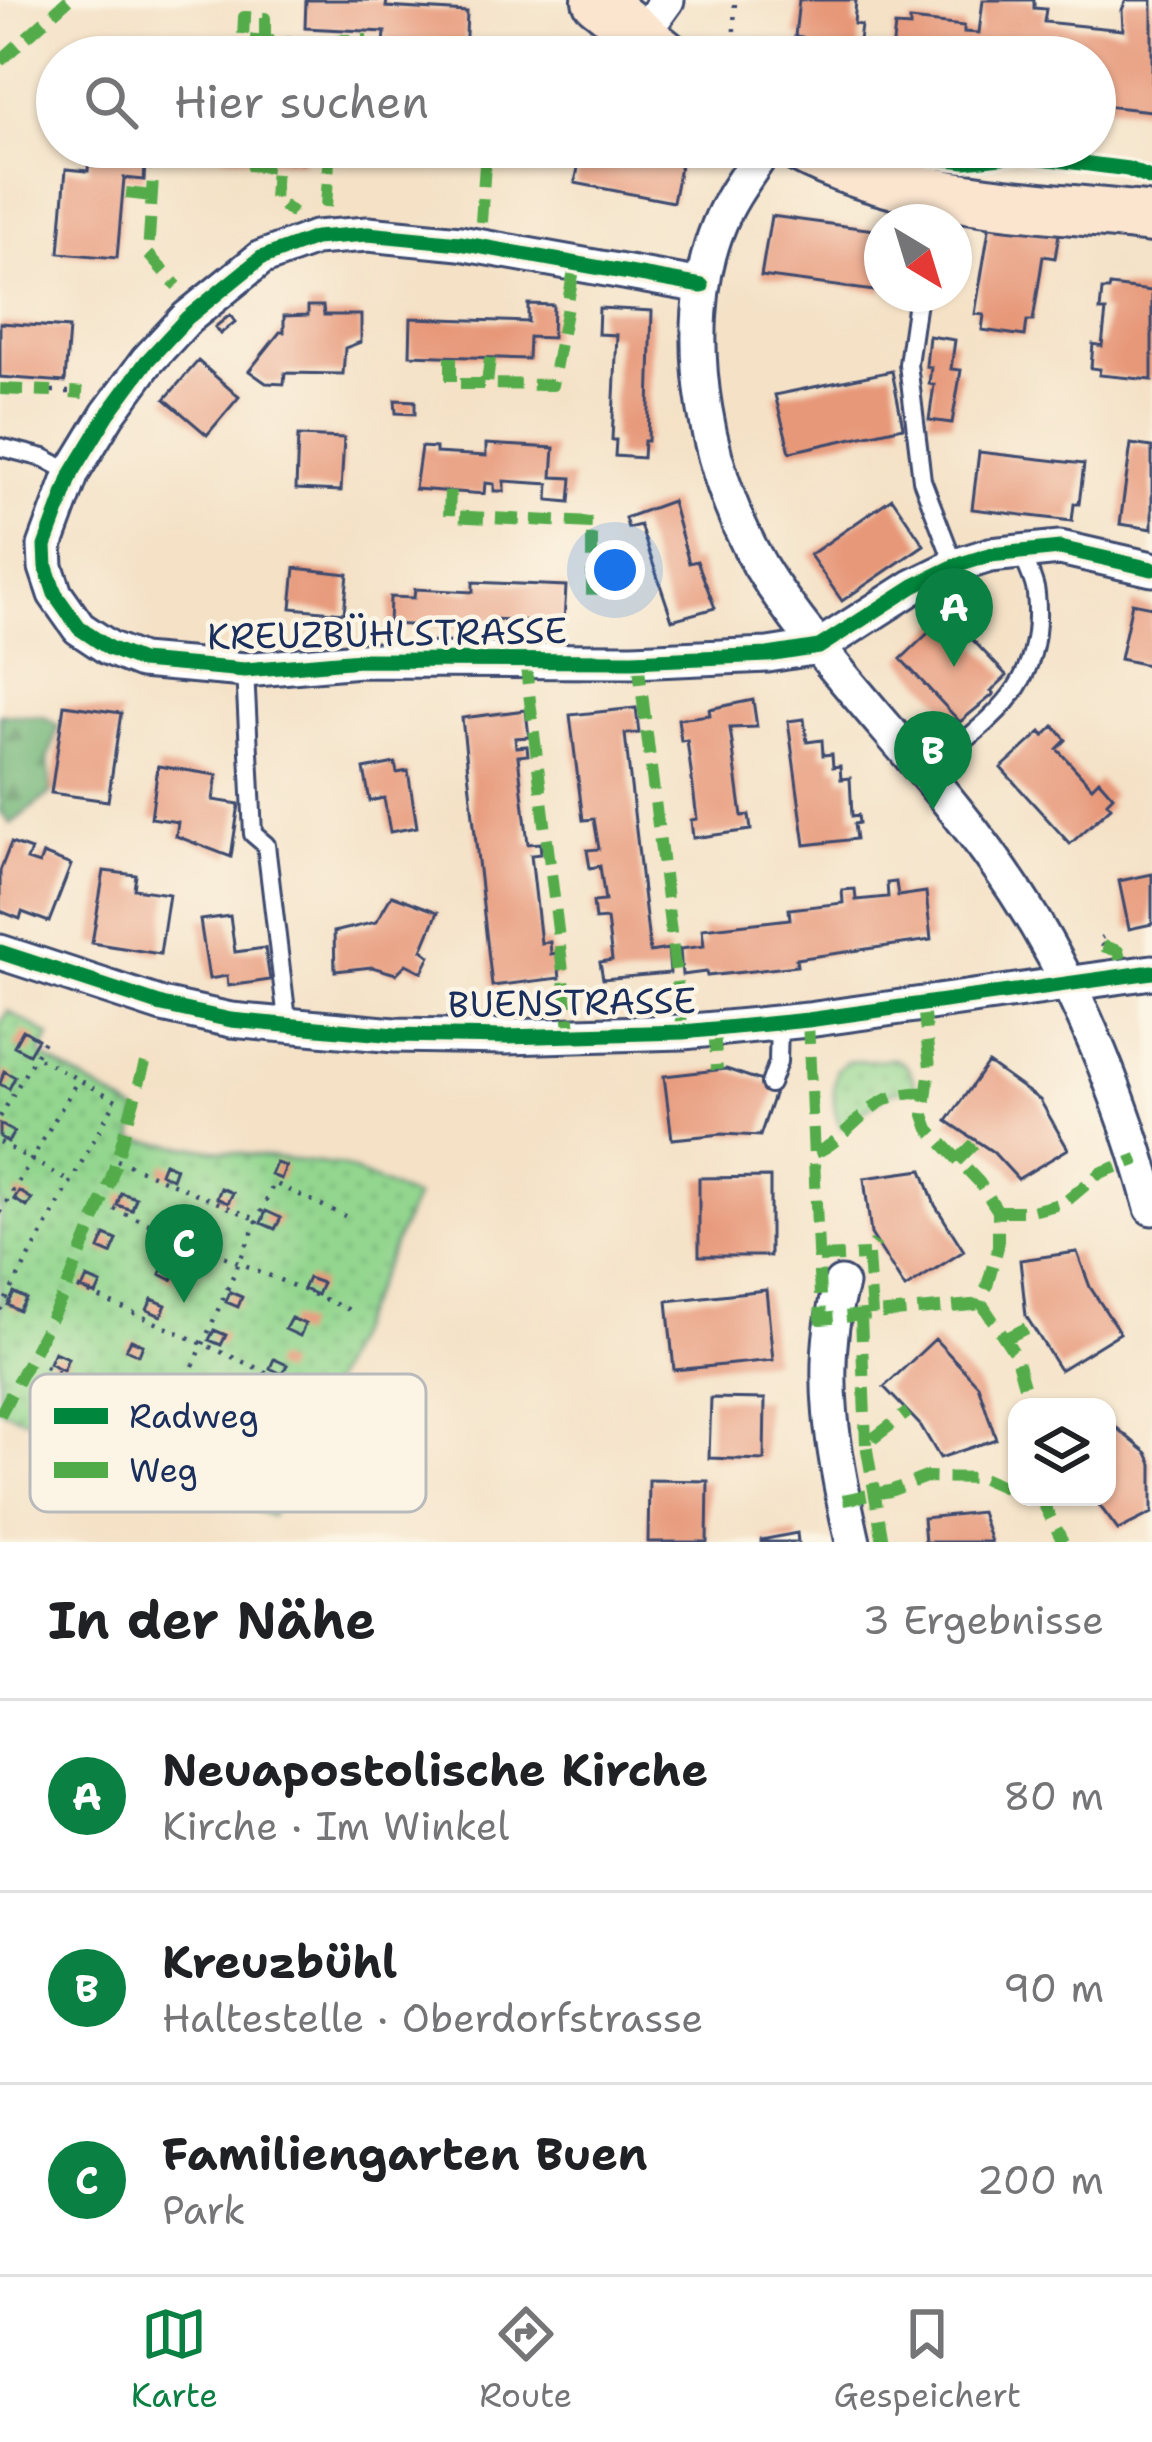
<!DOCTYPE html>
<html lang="de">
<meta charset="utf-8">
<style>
:root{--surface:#fff;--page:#f6f6f6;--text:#202124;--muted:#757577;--line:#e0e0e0;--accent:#0b8043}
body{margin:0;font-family:"Shantell Sans",sans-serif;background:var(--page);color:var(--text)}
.controls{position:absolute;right:36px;bottom:36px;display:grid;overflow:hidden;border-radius:24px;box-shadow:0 3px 9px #0004}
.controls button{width:108px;height:108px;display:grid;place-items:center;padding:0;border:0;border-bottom:3px solid var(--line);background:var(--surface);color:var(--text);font:60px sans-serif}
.compass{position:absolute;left:864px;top:204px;width:108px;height:108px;border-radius:50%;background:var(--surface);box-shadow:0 3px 9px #0004;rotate:142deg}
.you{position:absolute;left:615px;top:570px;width:42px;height:42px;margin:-30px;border:9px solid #fff;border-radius:50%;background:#1a73e8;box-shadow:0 0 0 18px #1a73e833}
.badge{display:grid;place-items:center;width:78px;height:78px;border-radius:50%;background:var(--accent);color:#fff;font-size:39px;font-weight:700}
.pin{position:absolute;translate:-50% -99px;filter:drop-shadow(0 3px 6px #0008)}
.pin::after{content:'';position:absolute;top:63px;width:42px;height:36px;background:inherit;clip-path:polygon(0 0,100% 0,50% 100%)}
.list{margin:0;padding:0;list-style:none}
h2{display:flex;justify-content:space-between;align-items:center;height:156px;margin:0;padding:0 48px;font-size:51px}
h2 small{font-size:39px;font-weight:400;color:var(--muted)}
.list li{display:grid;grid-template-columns:78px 1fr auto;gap:36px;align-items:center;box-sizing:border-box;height:192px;padding:0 48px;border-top:3px solid var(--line)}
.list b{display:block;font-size:45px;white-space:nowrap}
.list p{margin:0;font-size:39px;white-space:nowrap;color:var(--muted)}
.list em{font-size:39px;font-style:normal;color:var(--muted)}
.icon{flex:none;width:66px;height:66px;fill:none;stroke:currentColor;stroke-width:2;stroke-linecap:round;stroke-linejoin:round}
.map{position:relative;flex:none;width:1152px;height:1542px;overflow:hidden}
.search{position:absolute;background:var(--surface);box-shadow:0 3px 9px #0004;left:36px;right:36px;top:36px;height:132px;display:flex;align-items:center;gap:30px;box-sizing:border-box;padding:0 42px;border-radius:66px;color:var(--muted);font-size:45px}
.sheet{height:732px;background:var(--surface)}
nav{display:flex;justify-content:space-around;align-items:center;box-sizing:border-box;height:168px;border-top:3px solid var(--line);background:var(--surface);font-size:33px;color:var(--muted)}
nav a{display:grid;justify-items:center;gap:6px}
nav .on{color:var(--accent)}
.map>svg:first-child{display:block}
.forest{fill:url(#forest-firs);stroke:#48736c;stroke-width:3}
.park{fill:url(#park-dots);stroke:#578276;stroke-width:3}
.building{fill:#e79879}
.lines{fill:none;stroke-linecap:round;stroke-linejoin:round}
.service-casing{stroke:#3c4a6e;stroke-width:22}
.minor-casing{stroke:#3c4a6e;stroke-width:39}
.secondary-casing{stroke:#3c4a6e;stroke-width:54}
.path{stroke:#3c4a6e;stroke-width:4.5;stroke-dasharray:3 9;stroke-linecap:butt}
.service{stroke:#fff;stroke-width:16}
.minor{stroke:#fff;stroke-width:33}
.secondary{stroke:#fbe5cf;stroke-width:48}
.quiet{stroke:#52ab49;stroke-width:12;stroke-dasharray:24 12;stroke-linecap:butt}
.cycleway-casing{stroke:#fcf5e5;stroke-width:22}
.cycleway{stroke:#00873e;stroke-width:15}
.labels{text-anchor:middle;stroke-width:9;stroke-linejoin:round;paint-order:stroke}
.street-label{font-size:36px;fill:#1b2f5e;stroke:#fcf5e5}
.key{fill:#fcf5e5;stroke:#b8babc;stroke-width:3}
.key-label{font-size:33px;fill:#1b2f5e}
</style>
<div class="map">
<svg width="1152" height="1542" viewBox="0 0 1152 1542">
<defs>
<pattern id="forest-firs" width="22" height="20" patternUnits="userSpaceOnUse" patternTransform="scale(3)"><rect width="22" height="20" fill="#76b77a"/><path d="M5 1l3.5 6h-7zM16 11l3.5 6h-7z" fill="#609567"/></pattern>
<pattern id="park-dots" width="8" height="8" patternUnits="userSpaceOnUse" patternTransform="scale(3)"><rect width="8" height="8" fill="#93d68f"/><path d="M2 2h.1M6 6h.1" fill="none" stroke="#7eb87e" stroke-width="1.8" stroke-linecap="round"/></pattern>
</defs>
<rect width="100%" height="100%" fill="#fcf5e5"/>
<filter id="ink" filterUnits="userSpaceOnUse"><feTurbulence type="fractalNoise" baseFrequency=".00833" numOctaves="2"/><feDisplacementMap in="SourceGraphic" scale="24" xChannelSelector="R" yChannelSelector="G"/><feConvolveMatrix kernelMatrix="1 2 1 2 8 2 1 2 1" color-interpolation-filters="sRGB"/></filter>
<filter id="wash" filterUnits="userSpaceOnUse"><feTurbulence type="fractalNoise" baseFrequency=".004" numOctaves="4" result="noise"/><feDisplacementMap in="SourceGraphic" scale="48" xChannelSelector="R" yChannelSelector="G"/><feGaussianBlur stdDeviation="2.7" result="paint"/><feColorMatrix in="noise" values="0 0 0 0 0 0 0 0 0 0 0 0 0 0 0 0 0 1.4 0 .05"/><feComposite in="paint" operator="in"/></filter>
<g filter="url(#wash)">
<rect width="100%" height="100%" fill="#f4e1c6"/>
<path class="forest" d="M0 714 44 717 58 726 48 761 51 793 11 824 0 812Z"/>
<path class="park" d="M8 1011 50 1036 40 1055 137 1112 133 1140 342 1166 415 1198 271 1516 0 1409V1025Z
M893 1059C909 1062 911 1074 916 1087L889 1093 841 1128C831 1110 833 1089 837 1069L846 1062Z"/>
<g id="blocks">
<path class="building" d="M306 0H387L386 7 467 12 465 57H383L385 32 305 28Z
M799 0H856L854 24 861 25 858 49 892 52 895 26 910 27V20L964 26V32L979 33 983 0H1034V8L1046 9 1044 22 1123 30 1122 10 1126 0H1152V111L1095 105V57H800L802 37 795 36Z
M90 147H146L144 180 124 178 117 258 59 253 66 169 88 171Z
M223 147H304L303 163 222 156Z
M582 147H684L673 202 575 183Z
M771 216 882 231V292L761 276Z
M990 223 1059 234 1055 258 1043 256 1033 321H1027L1025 336 982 330 984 315 975 314Z
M1110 286 1152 291V380L1099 375 1100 369 1091 368 1093 344 1102 346 1106 311H1100L1102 290H1109Z
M528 304 553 305 552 338 529 337 528 359 410 355 411 318 528 322Z
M308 306H323L324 315H361V342L345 348 343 374 285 373 284 384 266 383 249 371 280 332H284V316L308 315Z
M599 308 652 311 648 441H644L643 458 615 456 616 440H612L617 335 598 334Z
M230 315 235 322 220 334 215 327Z
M0 323 69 328 65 382 0 377Z
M929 336 955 340 951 369 961 370 952 423 929 420 934 385 929 384 931 367 926 366Z
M198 361 239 397 207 435 165 399Z
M892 371 903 427 790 452 775 395Z
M395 400 415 401V414L396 413Z
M298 436 344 438 341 491 296 489Z
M486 444 554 448 552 477 572 478 570 502 548 500 549 484 504 481V491H494V484L485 483 484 494 415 489 421 447 436 448V453L486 456Z
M1131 444 1152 447V529L1120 524Z
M979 452 1084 464 1079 504H1074L1072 521 972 509Z
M892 498 924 545 842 601 810 555Z
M672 501 689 563 697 561 715 608 672 620 640 525 628 528 625 518Z
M295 568 348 574 344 613 291 608Z
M473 582 566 586 564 622 489 619V629L389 624 390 597 414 598 415 589 473 592Z
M1132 603 1152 607V666L1120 659Z
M948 614 1007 676 991 691 994 694 960 722 901 659Z
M753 700 757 727 730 728 742 816 749 815 751 830 693 838 691 820 697 819 687 740 681 741 678 719 710 715 709 709Z
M64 705 121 713 108 801 51 793Z
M636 708 639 733 625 734 650 952 668 949 670 973 603 979 600 962 612 960 607 919 595 920 593 902 605 901 600 866 590 868 587 850 599 849 594 819 583 820 570 715Z
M526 710 529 737 515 738 516 747 527 746 528 755 518 756 528 844 540 843 541 854 531 855 541 943 550 942 551 954 557 953 560 978 492 986 462 718Z
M804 719 807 742 822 740 823 755 832 754 833 767 840 766 841 779 850 778 852 816 858 815 859 823 854 824 856 839 805 845 788 721Z
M1054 726 1066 740 1057 749 1092 787 1099 780 1113 796 1107 802 1111 807 1070 844 1001 768 1041 732 1044 736Z
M395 763 397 773 408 771 417 827 390 832 384 798 370 801 364 769Z
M158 766 217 775 213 800 239 804 231 857 176 836 178 822 151 818Z
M11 843 31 850 27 860 39 864 43 854 71 865 49 922 22 912 20 919 0 911V871Z
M104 871 136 875 134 889 169 894 160 954 92 943Z
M1152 874V924L1129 929 1119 881Z
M896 882 898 896 926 892 931 940 796 959 797 966 707 976 706 972 682 975 680 949 704 946 702 929 790 919 789 909 843 903 842 890 855 889 856 900 888 897 887 883Z
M392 895 438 912 422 950 430 956 422 972 406 964 396 974 372 967 335 971 334 932 376 922Z
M230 916 235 952 265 948 270 980 228 986 227 976 209 979 200 920Z
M23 1030 38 1039 29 1054 14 1046Z
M988 1063 1040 1100 1068 1149 1018 1179 993 1152 947 1121Z
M726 1069 777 1086 760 1136 722 1134 672 1139 664 1076Z
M4 1071 15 1077 9 1089 0 1084Z
M0 1124 14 1132 8 1142 0 1137Z
M164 1163 176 1168 172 1179 160 1173Z
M276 1163 286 1166 281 1179 271 1175Z
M922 1170 935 1205 964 1251 905 1288 871 1234 864 1178Z
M770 1177V1256H699V1178Z
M221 1188 233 1193 228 1203 217 1198Z
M19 1191 32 1199 27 1207 14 1199Z
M121 1193 136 1198 132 1210 117 1205Z
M266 1211 281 1218 275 1229 261 1223Z
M184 1220 197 1226 192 1238 178 1231Z
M105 1235 117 1240 111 1254 99 1249Z
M1077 1252 1090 1287 1120 1333 1060 1370 1026 1316 1020 1260Z
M164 1265 177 1271 172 1280 160 1274Z
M87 1278 101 1284 96 1295 82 1289Z
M308 1278 322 1283 317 1295 303 1289Z
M766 1290 773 1360 674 1370 667 1301Z
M230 1292 242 1297 238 1307 226 1302Z
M14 1293 26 1299 19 1311 8 1305Z
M152 1299 166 1305 161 1316 147 1310Z
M291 1318 305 1324 300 1336 285 1329Z
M214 1330 226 1335 221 1345 209 1340Z
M935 1339 978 1385 996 1439 940 1458 921 1426 884 1387Z
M131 1340 143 1345 139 1355 126 1349Z
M54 1352 68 1358 63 1370 49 1363Z
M274 1359 287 1365 282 1374 270 1368Z
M711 1398 765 1399 764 1460 709 1458Z
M1107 1420 1147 1453 1152 1464V1513L1118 1530 1093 1497H1107Z
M649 1480 708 1481 707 1542H648Z
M981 1512 991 1542H925L923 1518Z
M797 1533 798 1542H761V1540Z"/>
</g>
</g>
<g filter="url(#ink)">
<use href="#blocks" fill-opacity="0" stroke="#3c4a6e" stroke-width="3"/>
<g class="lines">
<defs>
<path id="service" d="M918 294 908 364 922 480 955 566
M0 447 44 458 72 473
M245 670 253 834 266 845 288 1028
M926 773C989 718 1046 690 1036 594 1035 579 1025 566 1022 550
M770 1084 778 1062 779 1023"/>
<path id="minor" d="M641 36 667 0
M766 147C750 172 730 197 719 225 675 332 708 490 771 583 845 692 943 781 1015 891 1078 987 1122 1098 1152 1208
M702 286 460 243 368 234 315 238 261 258 187 318 147 361 108 414 72 473 45 546 46 567 55 594 79 628 109 648 141 661 245 670 360 660 633 661 768 655 819 647 914 586 955 566 990 555 1060 548 1152 569
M0 952 162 1005 231 1020 395 1035 506 1037 683 1032 808 1020 1152 972
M841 1284C816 1368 834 1458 853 1542"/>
<path id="secondary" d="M597 0 668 57
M797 147C902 204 1036 204 1152 218"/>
</defs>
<use href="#service" class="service-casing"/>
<use href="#minor" class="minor-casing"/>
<use href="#secondary" class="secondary-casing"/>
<path class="path" d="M733 55 735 0
M52 391H58
M66 392H71
M1103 946 1098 940 1103 937
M0 1117 44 1041
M0 1142 72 1183
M117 1160 258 1220
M114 1209 352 1311
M0 1213 78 1080
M78 1288 315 1394
M0 1310 116 1100 35 1056
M45 1366 263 1463
M169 1421 274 1183 345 1216"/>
<use href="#service" class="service"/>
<use href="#minor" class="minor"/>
<use href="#secondary" class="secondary"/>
<path class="quiet" d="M265 40V18L244 17 243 39 337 46
M337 51 338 40H367
M0 61 68 0
M155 147 148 254 177 286
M247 165 276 167 274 200 294 213
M126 193 152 196
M326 207 330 147
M481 222 486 150
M451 357V384H488
M490 358 487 384 552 385 575 265
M0 389 52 391
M71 392 83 393
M450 491 449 516 592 523V604
M525 660 571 1037
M638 660 683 1032
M1103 946 1118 951 1125 978
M923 1006 930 1067 924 1115 929 1129 979 1182 998 1211V1247L982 1304 1015 1354 1030 1407
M808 1020 821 1319 982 1304
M714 1029 717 1070
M815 1153C846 1141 863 1104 896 1096 905 1093 917 1093 926 1092
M957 1161 977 1141
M998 1211H1032L1064 1203 1100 1173 1138 1159
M819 1257 868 1255
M872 1315 868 1255 876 1242
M861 1316 866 1444
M1005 1339 1032 1325
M0 1415 66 1290 111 1179 145 1063
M1040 1497 1063 1542
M843 1500 890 1491 926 1477 982 1478 1017 1493
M883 1542 866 1444 908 1412"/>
<defs>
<path id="cycleway" d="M879 147 894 153 965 161 1019 155 1128 169 1152 179
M702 286 460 243 368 234 315 238 261 258 187 318 147 361 108 414 72 473 45 546 46 567 55 594 79 628 109 648 141 661 245 670 360 660 633 661 768 655 819 647 914 586 955 566 990 555 1060 548 1152 569
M0 952 162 1005 231 1020 395 1035 506 1037 683 1032 808 1020 1152 972"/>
</defs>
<use href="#cycleway" class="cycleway-casing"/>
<use href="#cycleway" class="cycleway"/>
</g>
</g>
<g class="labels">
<g class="street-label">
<text transform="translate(387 633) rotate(-1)" y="13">KREUZBÜHLSTRASSE</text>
<text transform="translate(572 1002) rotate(-1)" y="13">BUENSTRASSE</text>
</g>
</g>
<rect x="30" y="1374" width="396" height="138" rx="18" class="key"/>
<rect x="54" y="1408" width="54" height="16" fill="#00873e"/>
<rect x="54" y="1462" width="54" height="16" fill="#52ab49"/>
<g class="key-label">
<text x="129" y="1428">Radweg</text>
<text x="129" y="1482">Weg</text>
</g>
</svg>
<div class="controls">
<button><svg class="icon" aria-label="layers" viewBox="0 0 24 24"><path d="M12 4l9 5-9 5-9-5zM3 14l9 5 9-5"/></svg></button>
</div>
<svg class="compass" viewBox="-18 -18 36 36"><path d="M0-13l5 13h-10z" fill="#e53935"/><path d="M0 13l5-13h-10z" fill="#757577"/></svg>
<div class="you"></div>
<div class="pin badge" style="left:954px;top:667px">A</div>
<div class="pin badge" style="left:933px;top:810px">B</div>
<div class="pin badge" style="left:184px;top:1303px">C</div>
<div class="search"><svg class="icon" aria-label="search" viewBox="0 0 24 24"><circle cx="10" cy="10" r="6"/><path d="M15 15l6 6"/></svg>Hier suchen</div>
</div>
<section class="sheet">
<h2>In der Nähe<small>3 Ergebnisse</small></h2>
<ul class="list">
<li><span class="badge">A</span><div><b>Neuapostolische Kirche</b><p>Kirche · Im Winkel</p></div><em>80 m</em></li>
<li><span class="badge">B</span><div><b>Kreuzbühl</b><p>Haltestelle · Oberdorfstrasse</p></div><em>90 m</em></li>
<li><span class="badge">C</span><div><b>Familiengarten Buen</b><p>Park</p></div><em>200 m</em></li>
</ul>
</section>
<nav>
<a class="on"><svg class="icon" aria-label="map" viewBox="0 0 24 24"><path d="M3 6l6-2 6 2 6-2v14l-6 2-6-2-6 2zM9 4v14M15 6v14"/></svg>Karte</a>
<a><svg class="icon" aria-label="directions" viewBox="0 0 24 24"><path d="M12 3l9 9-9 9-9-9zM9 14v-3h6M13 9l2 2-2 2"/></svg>Route</a>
<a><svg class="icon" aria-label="saved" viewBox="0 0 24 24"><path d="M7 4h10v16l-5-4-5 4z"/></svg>Gespeichert</a>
</nav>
